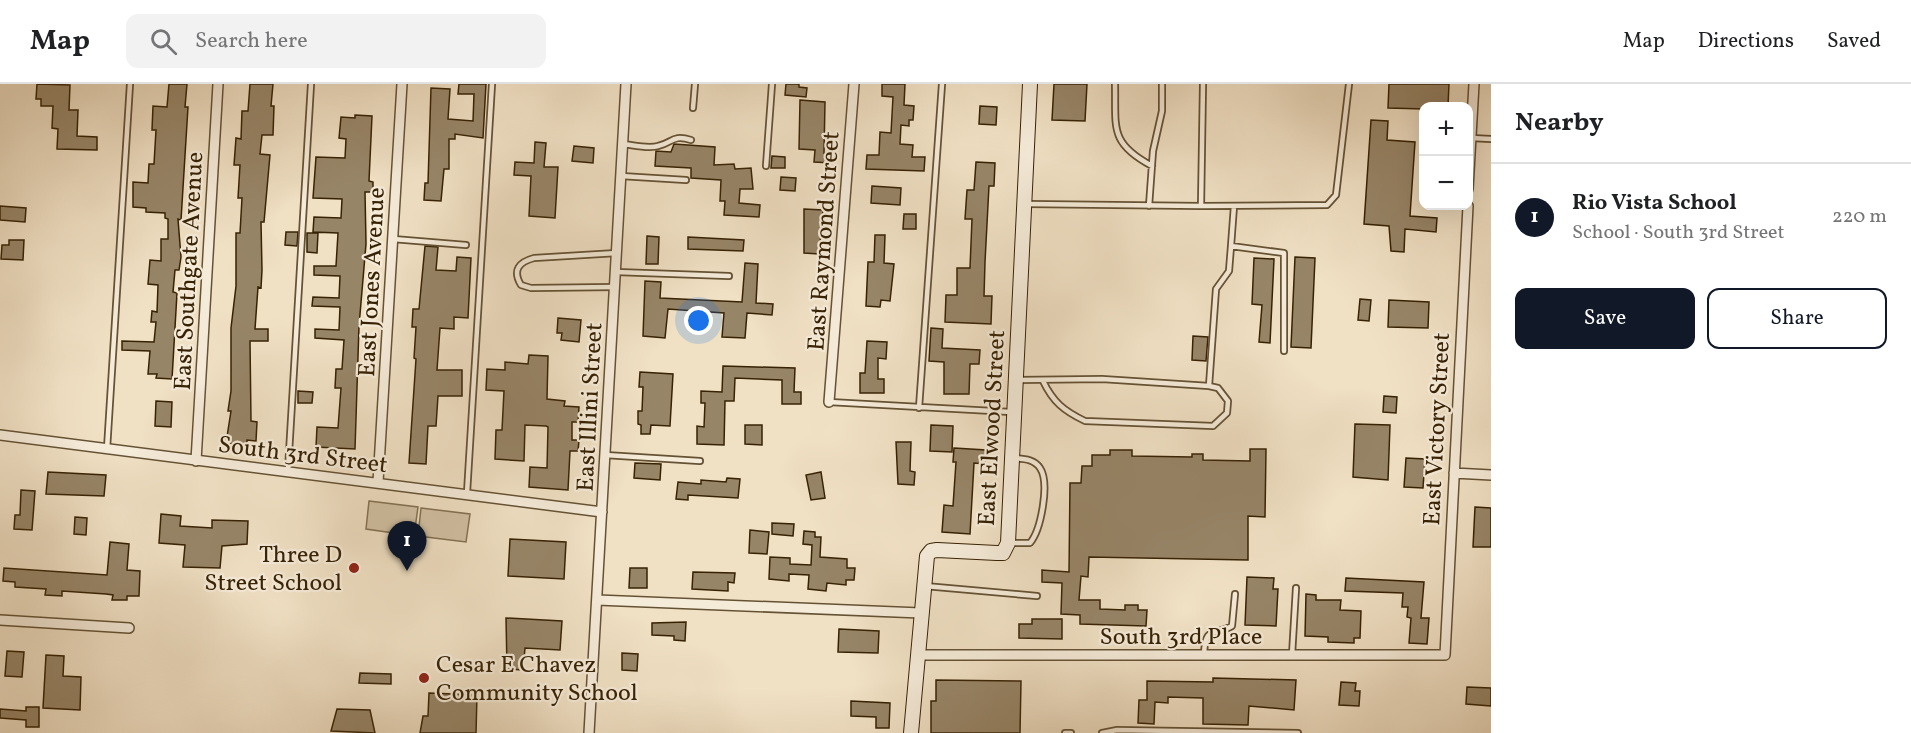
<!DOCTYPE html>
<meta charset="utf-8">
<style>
:root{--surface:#fff;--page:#f2f2f2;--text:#202124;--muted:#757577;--line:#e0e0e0;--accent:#111827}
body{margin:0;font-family:Vollkorn,serif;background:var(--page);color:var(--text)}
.controls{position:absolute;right:18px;top:18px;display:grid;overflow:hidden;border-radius:12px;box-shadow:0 6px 24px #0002}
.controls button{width:54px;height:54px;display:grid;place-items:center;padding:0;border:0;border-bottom:2px solid var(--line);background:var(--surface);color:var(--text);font:30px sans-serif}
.you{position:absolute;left:699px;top:237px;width:21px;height:21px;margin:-15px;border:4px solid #fff;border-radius:50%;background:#1a73e8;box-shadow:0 0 0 9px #1a73e833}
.badge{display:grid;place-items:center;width:39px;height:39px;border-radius:50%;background:var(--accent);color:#fff;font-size:20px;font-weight:700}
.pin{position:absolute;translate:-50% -50px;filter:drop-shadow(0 2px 3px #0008)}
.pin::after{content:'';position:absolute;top:32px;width:21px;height:18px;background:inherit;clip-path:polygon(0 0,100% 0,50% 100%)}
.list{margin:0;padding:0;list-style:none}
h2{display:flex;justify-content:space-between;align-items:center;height:78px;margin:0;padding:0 24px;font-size:26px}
h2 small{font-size:20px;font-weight:400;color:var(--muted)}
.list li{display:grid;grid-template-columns:39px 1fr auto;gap:18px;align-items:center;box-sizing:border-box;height:108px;padding:0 24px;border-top:2px solid var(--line)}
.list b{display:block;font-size:22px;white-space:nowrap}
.list p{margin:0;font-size:20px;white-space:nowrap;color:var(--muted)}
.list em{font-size:20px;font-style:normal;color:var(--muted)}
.actions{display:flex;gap:12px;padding:18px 24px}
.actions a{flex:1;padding:14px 0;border:2px solid var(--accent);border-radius:12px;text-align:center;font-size:21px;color:var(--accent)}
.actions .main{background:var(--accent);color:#fff}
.icon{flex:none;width:33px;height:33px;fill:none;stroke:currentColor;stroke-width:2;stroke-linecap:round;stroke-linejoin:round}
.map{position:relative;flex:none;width:1491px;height:649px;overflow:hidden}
header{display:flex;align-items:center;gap:36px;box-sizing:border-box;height:84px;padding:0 30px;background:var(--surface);border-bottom:2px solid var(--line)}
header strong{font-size:28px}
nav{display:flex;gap:33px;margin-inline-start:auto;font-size:21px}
.search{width:420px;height:54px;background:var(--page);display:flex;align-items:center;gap:15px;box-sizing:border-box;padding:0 21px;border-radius:12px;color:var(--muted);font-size:22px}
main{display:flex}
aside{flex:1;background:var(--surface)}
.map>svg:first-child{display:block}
.green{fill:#d1c0a3;stroke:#847154;stroke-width:1.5}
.building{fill:#978568;stroke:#372204;stroke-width:1.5}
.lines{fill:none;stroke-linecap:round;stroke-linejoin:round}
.lane-casing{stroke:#655234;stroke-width:8}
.street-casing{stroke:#655234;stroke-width:12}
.secondary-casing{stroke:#372204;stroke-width:16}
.lane{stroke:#f5ebd9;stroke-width:4.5}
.street{stroke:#f5ebd9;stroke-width:9}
.secondary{stroke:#f5ebd9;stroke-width:14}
.poi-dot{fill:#8f2418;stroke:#f5ebd9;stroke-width:2}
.labels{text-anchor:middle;stroke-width:4.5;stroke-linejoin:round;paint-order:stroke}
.street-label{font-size:24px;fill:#372204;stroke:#f5ebd9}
.poi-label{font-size:24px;fill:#372204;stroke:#f5ebd9;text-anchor:end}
</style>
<header>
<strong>Map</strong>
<div class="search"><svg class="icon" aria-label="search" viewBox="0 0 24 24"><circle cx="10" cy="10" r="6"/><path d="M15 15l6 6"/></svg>Search here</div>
<nav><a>Map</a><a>Directions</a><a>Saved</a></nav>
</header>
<main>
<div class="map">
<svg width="1491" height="649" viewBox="0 0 1491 649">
<rect width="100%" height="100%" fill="#f0e0c4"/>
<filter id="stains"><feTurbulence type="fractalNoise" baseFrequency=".00333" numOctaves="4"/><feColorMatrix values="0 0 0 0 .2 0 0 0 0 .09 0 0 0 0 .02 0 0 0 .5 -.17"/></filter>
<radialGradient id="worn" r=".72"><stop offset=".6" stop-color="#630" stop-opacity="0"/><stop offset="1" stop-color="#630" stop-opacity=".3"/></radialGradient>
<path class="green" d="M369 417 418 423 414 452 366 445Z
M421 424 470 430 466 458 418 452Z"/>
<path class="building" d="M37 0 70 1 69 26H78L77 52 97 53V66L57 65 58 45 52 44 53 22H41V15H36Z
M169 0H187L185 23H188L181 136 178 135 181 173 179 186H175L173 208 177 209 172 295 156 294 157 290H148L150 267 122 266V257L154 258 156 238H151L152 227 157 228 158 201 148 200 150 176 161 177V155H168V135L165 134V129L146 128V124L133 123V98L148 99 149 80H154L156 46H152L153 22 167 23Z
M250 0H273L271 22H274L273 51H262L260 70 270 71 264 138H261L262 186 261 204 258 203 255 245H268V257H250L251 337 257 338 256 357 247 356V361L226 359 231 327H228L231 307V244L236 202V149H240L242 114H238L240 81H234L236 54 241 55 242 27H248Z
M459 0H486L483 54 455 50V55H449V85H444L441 117 424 116 425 99H428L431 4 450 5 448 35 473 37 474 10H458Z
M786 0H799V3L807 4 806 13 785 11Z
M882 0H905L904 21 914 22 913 36H909V42L901 41 900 60 913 61 912 73H925L924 87 866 85 867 71H879L880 48 891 49 893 13 882 12Z
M1054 0H1087L1085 37 1052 36Z
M1389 0H1449L1448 22H1424V25L1388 24Z
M800 16 825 18 824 69H833L832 79 814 78 815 66 799 65Z
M980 22 997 23 996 41 979 40Z
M355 31 372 32 369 97 373 98V108H365L366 160 359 242 355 365 316 363 317 343 338 344 341 304H335L336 285H342L344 256 315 254V245L339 246 340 223 312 222 313 213 339 214 340 192 314 191V182H336L338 149 313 148 314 133 341 134 342 115 313 114 316 73 345 74 346 55 339 54 341 33 355 34Z
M1371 36 1388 37 1387 56 1415 58 1410 132 1437 134 1436 148 1405 145 1404 168 1391 167 1389 142 1364 140Z
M535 58 546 59 544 83H558L555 134 529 132 531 92 514 91 515 78 534 79Z
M674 60 715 63 714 81 734 80 735 85 751 84 753 105H740L739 119 760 121 759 133 724 131 725 117H720L721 96 691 94V84L655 82 656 67 671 68Z
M574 62 594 64 593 79 572 77Z
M772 72 785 73V84H771Z
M976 78 995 79 994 102H989L985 178 984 212H992L991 240 945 238 946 211H957V184H970L972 135H965L967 106H974Z
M781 93 796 94 795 107 780 106Z
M872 102 901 104 900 121 871 119Z
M0 122 26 124 25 138 0 136Z
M804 125 823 126 819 170 804 169Z
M904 130H916V145H903Z
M286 148H298L297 162 285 161Z
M307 149H318L317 169 307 168Z
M875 151H885L884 179 894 180 890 217 881 216 880 223 866 222 868 178H874Z
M647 152 659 153 658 180H646Z
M688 153 744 156 743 167 688 165Z
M9 156H24L23 176 1 175 2 161H9Z
M425 162 438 163 436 186 456 187 457 173 471 174 468 234 454 233V245L440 244 437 286H462V312H438L436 342H428L426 380 409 379 416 275 414 274 416 243H412L413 225H419Z
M1295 173 1315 174 1311 264 1291 263Z
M1254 174 1274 175 1270 259 1259 258 1262 221 1252 220Z
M745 179 758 180 756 219 773 220 772 231 747 229 745 254 722 253 724 229 668 225 665 254 643 252 645 197 661 198 660 214 742 218Z
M1360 215 1371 216 1369 237 1358 236Z
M1389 216 1429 218 1428 244 1388 243Z
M558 234 581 236 579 258 561 256 562 249H557Z
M931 244 943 245 942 264 980 266 979 280H970L969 310H944V278L929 277Z
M1193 252 1208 253 1206 277 1192 276Z
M867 257 887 258 886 275 878 274V295H884V309H860V289H865Z
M529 271 548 272 547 315 565 317 564 322 579 323 578 338H572V356H579L578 367H570L568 406 529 403 530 383 547 384 548 343 546 342 525 341 524 377 495 375 496 346H502L504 307 486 306 487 285 505 286V278L528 280Z
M723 282 795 284 794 308H801V320H782V296L735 294 734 317H725L724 361 697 360V342L704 343 705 319H701V307L722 308Z
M640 288 673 290 670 342 651 341 650 350H641V341L638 340V327H642L643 303H639Z
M298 307 313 308 312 319H298Z
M1384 312 1397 313 1396 329 1383 328Z
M156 317 172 318 171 343 155 342Z
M1355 340 1390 341 1388 396 1353 393Z
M745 341H762V361L745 360Z
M931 341 953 342 952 368 930 367Z
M896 358H911L910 387 915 388 914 401 898 400Z
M954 364 986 366 985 380 974 379 970 450 942 448 944 421 953 422 956 378H953Z
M1250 365H1266L1265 433 1248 432V476L1089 473 1088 493 1081 492 1079 516H1100V525L1125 526V521H1138V526H1147L1146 542 1080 540V531L1061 530 1062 499 1042 498V486L1069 488 1070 399H1081L1082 382H1092V371H1110V366H1132V372L1192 373V370H1203V376L1250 377Z
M1406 374 1425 375 1423 404 1404 403Z
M635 379 661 380 660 396 634 394Z
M48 388 106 391 104 412 46 410Z
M821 388 825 414 811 416 806 391Z
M727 394 740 395 738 414 688 411V416L676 415 678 398 701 400V396L726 398Z
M21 406 35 407 32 446 14 445 15 431H20Z
M1475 423 1491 424V463H1473Z
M161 430 181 432 180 442 212 444V436L248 437 247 460 222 462 220 484 183 483 185 461 159 459Z
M75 433 87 434 86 451 74 450Z
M772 439 794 440 793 452 772 450Z
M750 446 769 448 767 470 749 469Z
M804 447 815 448V453H821L820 473 847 475V484H855L854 496H846V501L827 499 826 507 808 505 809 491 789 490V497L769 495 770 473 790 474V480L811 481 812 461 803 460Z
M510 455 566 458 564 495 508 492Z
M110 458 129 460 127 486 140 487 139 512H127V516H112L113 511 106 510 62 507V512L45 511 46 505 15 503V498L3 497 4 484 107 491Z
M630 484H647V504H629Z
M693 488 735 489 734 499 728 498V507L692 505Z
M1247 493 1274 494 1273 505H1278L1276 542 1245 541Z
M1346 494 1424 498 1421 534H1429L1427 560 1409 559 1411 534 1407 533 1408 523H1402L1403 509 1345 507Z
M1306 510 1316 511V516H1341L1340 526 1361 527 1360 554H1354V559L1328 558V553L1305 552Z
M506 534 562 537 560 566 525 564 523 586 507 585Z
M1032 535H1062V555L1019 554V540H1032Z
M686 538 685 557 674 556V552L652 551V539Z
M839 545 879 547 878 569 838 568Z
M7 567 24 568 22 593 5 592Z
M622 569 638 570 637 587 622 586Z
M46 571 64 572 63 592 81 593 80 626 43 624Z
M360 589 391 590V600L359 599Z
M1213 594 1296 596 1294 626 1249 622 1248 641 1203 640V614L1168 613V619L1155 618 1154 640 1138 639 1139 616H1147V597L1213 598Z
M936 596 1021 597 1020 649H931V617H936Z
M1341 598 1356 599 1355 607H1360L1359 622 1339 621Z
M1467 603 1491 604V622L1466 620Z
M429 609 477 611 476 649H420L423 632H428Z
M851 617 890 619 889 644H876V633L851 632Z
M26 623H39V643H26V636L0 634V625L26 627Z
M337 625 370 626 375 649 331 647Z"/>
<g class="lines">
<defs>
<path id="lane" d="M1115 0C1116 44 1109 59 1152 82
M1203 0 1201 122 1327 121 1336 111 1349 0
M693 24 695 0
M1471 54 1491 55
M623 60C633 61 648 65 658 62 673 59 672 50 691 56
M766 82 772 0
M621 92 686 96
M1027 120 1201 122
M1149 122 1153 67 1162 27V0
M1234 122 1231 162 1284 169V267
M393 155 466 161
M616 188 729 192
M615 203 531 204 521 201C512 186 519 178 534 174L617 169
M1018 296 1102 295 1209 302 1218 304 1228 317 1227 329 1213 342 1085 337C1064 327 1053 318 1043 297
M1209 302 1216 205 1229 187 1231 162
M829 318 1011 328
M919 324 942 0
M107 365 130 0
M605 371 700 377
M288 386 311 0
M467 409 492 0
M1011 459H1030C1041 446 1050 399 1040 384 1034 375 1024 375 1014 374
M925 502 1037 512
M1204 571C1205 540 1214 553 1232 542L1235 510
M1292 571 1296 504
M1065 649H1071
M1102 649 1117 646 1298 649"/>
<path id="street" d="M1468 105 1474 0
M829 318 854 0
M0 351 602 428
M196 377 218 0
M1454 389 1491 391
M378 398 402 0
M597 516 921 529
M0 536 129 544
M918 571H1445L1468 122
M589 649 626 0"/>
<path id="secondary" d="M911 649 927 472 931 467 937 466 997 469H1003L1008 459 1030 0"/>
</defs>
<use href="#lane" class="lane-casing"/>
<use href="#street" class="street-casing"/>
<use href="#secondary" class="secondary-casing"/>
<use href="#lane" class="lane"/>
<use href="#street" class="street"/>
<use href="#secondary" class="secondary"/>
</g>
<g class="poi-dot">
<circle cx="354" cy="484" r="6"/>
<circle cx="424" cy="594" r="6"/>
</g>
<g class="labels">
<g class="street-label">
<text transform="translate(823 157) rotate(-86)" y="8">East Raymond Street</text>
<text transform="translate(188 187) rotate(-87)" y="8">East Southgate Avenue</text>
<text transform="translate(371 198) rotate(-87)" y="8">East Jones Avenue</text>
<text transform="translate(589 323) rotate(-87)" y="8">East Illini Street</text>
<text transform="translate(991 344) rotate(-87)" y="8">East Elwood Street</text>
<text transform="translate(1436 345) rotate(-87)" y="8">East Victory Street</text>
<text transform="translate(303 370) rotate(7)" y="8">South 3rd Street</text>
<text x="1181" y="560">South 3rd Place</text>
</g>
<g class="poi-label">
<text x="342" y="478">Three D<tspan x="342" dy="28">Street School</tspan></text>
<text x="436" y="588" text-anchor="start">Cesar E Chavez<tspan x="436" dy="28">Community School</tspan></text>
</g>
</g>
<rect width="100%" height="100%" filter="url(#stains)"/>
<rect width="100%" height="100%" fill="url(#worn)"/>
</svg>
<div class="controls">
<button>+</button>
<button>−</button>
</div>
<div class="you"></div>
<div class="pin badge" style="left:407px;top:487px">1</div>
</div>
<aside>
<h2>Nearby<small></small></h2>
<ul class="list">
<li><span class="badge">1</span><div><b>Rio Vista School</b><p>School · South 3rd Street</p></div><em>220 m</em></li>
</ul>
<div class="actions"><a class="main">Save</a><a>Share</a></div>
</aside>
</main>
